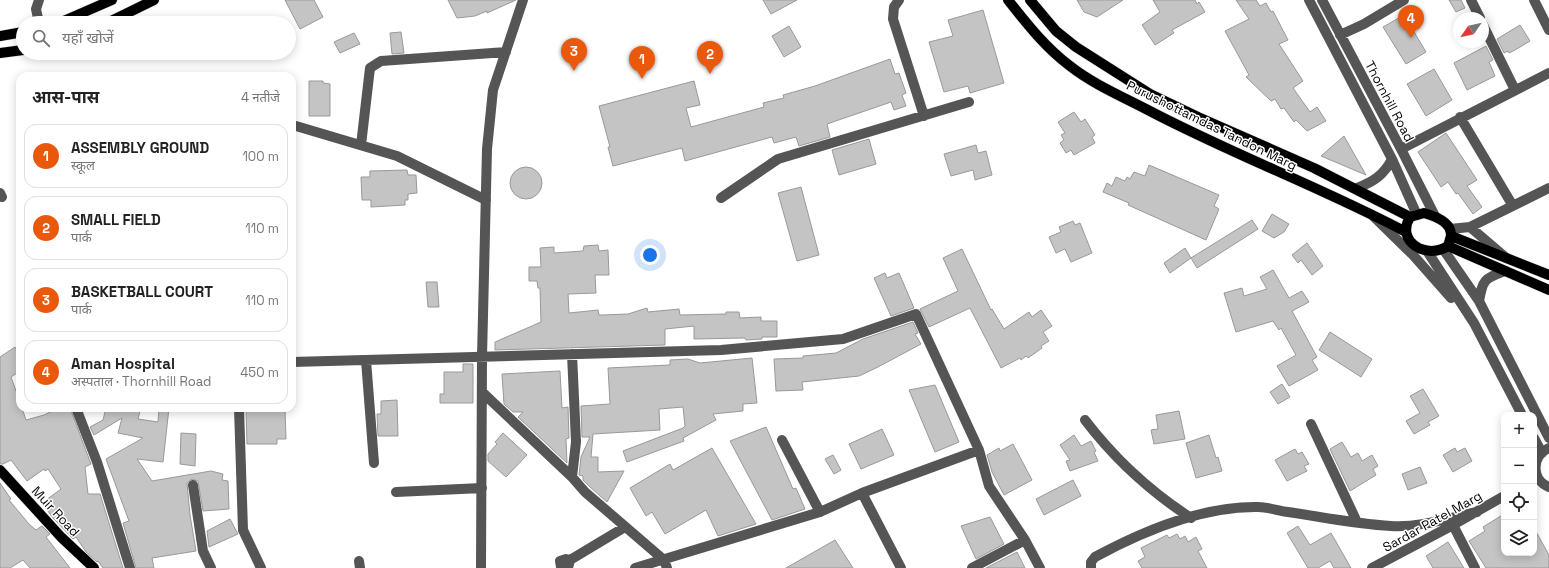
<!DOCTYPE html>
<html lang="hi">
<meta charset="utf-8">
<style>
:root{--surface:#fff;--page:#f6f6f6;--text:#222;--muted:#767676;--line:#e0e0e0;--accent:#ea580c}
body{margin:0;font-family:"Space Grotesk","Noto Sans Devanagari",sans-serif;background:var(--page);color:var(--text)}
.controls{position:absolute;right:12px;bottom:12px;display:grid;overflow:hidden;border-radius:8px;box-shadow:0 2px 10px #0003}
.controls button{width:36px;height:36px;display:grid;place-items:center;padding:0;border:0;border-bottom:1px solid var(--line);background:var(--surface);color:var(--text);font:20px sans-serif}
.compass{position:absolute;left:1453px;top:12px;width:36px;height:36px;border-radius:50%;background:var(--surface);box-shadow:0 2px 10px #0003;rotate:236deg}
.you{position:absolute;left:650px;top:255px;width:14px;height:14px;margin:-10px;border:3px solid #fff;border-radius:50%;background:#1a73e8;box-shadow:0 0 0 6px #1a73e833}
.badge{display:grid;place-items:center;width:26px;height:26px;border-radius:50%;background:var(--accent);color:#fff;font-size:13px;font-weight:700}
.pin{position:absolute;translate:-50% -33px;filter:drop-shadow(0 1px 2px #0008)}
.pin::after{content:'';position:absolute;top:21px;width:14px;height:12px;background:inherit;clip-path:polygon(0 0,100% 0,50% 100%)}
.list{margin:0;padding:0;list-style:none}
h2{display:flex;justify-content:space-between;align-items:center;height:52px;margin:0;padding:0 16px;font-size:17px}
h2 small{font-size:13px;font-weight:400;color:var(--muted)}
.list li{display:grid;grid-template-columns:26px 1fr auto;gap:12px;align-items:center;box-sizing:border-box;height:64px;margin:0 8px 8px;padding:0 8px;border:1px solid var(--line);border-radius:12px}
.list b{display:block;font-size:15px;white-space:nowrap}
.list p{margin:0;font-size:13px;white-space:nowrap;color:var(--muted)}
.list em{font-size:13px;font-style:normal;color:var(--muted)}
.icon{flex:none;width:22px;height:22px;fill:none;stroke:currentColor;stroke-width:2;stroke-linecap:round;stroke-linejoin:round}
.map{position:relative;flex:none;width:1549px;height:568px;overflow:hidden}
.search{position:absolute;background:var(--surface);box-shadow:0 2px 10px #0003;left:16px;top:16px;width:280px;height:44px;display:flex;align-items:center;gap:10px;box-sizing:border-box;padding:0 14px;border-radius:22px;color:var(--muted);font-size:15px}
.panel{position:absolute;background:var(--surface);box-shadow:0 2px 10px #0003;left:16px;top:72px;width:280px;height:340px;border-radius:12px}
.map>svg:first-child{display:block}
.building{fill:#c4c4c4;stroke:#999}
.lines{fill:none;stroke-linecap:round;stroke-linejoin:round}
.major-casing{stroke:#dbdbdb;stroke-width:11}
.minor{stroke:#555;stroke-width:10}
.major{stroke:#000;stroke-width:10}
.labels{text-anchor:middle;stroke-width:3;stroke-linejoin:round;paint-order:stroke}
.street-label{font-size:13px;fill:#000;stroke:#fff}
</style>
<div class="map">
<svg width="1549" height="568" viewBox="0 0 1549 568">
<rect width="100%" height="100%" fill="#fff"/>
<path class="building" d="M285 0H314L323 17 300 29Z
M448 0H516L487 13V11L475 16 457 18Z
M763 0H797L771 14Z
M1077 0H1123L1097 17 1084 12Z
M1153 0H1195L1197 4 1199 2 1205 12 1172 30 1174 33 1155 45 1142 25 1160 12Z
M1236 0H1256L1260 6 1266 3 1271 12 1273 11 1288 40 1279 44 1303 81 1293 88 1310 112 1317 107 1326 121 1307 131 1296 120 1294 122 1284 108 1281 109 1275 99 1271 101 1246 77 1249 75 1225 31 1249 19Z
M1449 0H1461L1465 8 1456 12Z
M983 10 1004 83 970 93 968 86 944 92 929 42 953 36 948 20Z
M1404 15 1426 52 1406 64 1383 27Z
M1520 25 1530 41 1515 50 1509 53 1508 51 1504 53 1497 39Z
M789 26 801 47 784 57 772 36Z
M401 32 404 53 392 54 390 33Z
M354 33 360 44 340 53 334 42Z
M1486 46 1493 60 1489 62 1495 76 1467 90 1454 63Z
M890 59 895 74 899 73 906 93 902 95 906 106 894 110 891 102 827 124 830 137 799 146 796 137 774 143 772 137 685 161 682 148 613 166 608 147H610L599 106 694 81 700 105 686 108 691 127 764 107 763 103 784 98 783 95 815 86Z
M1434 69 1452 100 1426 116 1407 84Z
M309 81H323V83L330 84V116H309Z
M1074 112 1081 122 1085 119 1095 135 1092 137 1095 143 1074 155 1071 150 1066 153 1060 143 1064 140 1061 135 1065 133 1058 122Z
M1446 133 1477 180 1467 186 1482 207 1473 214 1458 193 1456 194 1448 182 1441 187 1418 152Z
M1344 136 1366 175 1321 156Z
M869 139 876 164 839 175 832 150Z
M976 145 978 153 986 151 992 175 975 180 973 170 951 176 944 154Z
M1149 165 1219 195 1214 206 1219 209 1206 240 1128 205 1129 203 1103 192 1107 183 1112 186 1116 177 1125 181 1127 177 1130 179 1134 172 1145 176Z
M510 183a16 16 0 1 1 32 0a16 16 0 1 1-32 0Z
M407 170 408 175H416L417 193 408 194V200H405V205L371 207V200H362L361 177H370V171Z
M801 187 819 255 797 261 778 193Z
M1272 214 1289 224 1284 232 1274 238 1262 231Z
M1252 220 1258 229 1197 268 1191 258Z
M1073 221 1075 225 1080 223 1092 253 1071 262 1065 249 1056 253 1049 237 1061 232 1059 227Z
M1307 243 1323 266 1312 275 1301 260 1298 263 1292 255Z
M598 245 599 251 608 250 609 275H595L596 293 568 294 569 313 598 310 599 315H602L628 314 647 308 648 312 679 309 680 315 726 314V312H739L740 318 761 317V321H777V337H762V339L746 340 745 338 694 339V326L665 329V345L495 350V342L541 322 540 288H538L537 281H529V267H541L540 248 554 247V253L583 251 584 246Z
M1185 248 1191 258 1170 273 1164 263Z
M962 249 991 310 992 309 1004 329 1029 312 1032 317 1041 310 1052 326 1043 332 1049 341 1041 346 1042 348 1028 358 1026 356 1021 360 1020 358 1001 368 970 308 929 327 920 309 958 291 943 258Z
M1273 270 1289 298 1302 291 1309 302 1292 311 1317 357 1312 360 1318 370 1289 386 1277 366 1296 355 1281 328 1279 330 1273 321 1236 332 1224 293 1242 288 1244 296 1267 289 1260 277Z
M885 273 887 278 899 273 914 308 891 316 874 278Z
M426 282H437L439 307H428Z
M913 322 918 333 915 334 921 344 878 367 859 376 802 382 803 390 776 391 774 359 803 358V356L836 353 863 339Z
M1330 332 1372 359 1361 377 1319 350Z
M15 347 20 354V371L11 377 20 402V408H22L26 420 44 415 59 408H70L91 464 85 467 88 494H100L123 568H103L98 561 97 562 86 552 76 537 73 539 53 518 42 503 61 489 48 469 45 471 44 469 27 481 11 460 3 464H0V357Z
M752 358 757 403 743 404V411L713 414 716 420 683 438 684 441 627 462 623 451 683 428 685 426 683 407 659 409 660 430 593 434 591 457H598V472L624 471 607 502 590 487 583 480V476L579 475 581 457 590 437H582L581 406 610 404 608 368 670 365V360L688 359 700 363Z
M463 364H473V403H440V394H444V372H463Z
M560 371 562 408 568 407 569 438 566 439 567 463 518 417 523 412H513L504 404 502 374Z
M1282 384 1290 397 1278 404 1270 392Z
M935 385 959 442 935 452 909 390Z
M1423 389 1439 416 1428 422 1430 425 1414 434 1406 421 1420 413 1410 396Z
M397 400 398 436H378L377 414H381V401Z
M106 408H139L136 410 140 411 138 419 158 422 159 408H169L163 462 137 459 152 481 211 471 223 474 222 480 228 481 229 509 203 511 198 481 192 479 187 483 190 515 196 551 152 558 154 568H136L123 523 129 521 106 459 143 438 118 433 122 418 94 435 90 427 103 420Z
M246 410H285L286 439H277V444H247Z
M1179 411 1185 439 1154 444 1151 430 1158 429 1156 415Z
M766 427 793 489 796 488 805 509 772 520 730 441Z
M882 429 894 455 861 469 849 444Z
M181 433 196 434 195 466 180 464Z
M503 433 527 455 506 477 488 461V454L497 444 495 442Z
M1074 435 1081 446 1091 441 1096 451 1094 452 1098 461 1070 471 1066 461 1070 460 1060 445Z
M1209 435 1216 458 1218 457 1222 471 1196 478 1186 443Z
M1342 442 1351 457 1358 453 1362 461 1372 455 1378 466 1373 469 1376 475 1350 491 1330 449Z
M1013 444 1032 480 1004 495 992 472 987 455 999 448 1000 451Z
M712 448 756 524 718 536 706 510 665 534 652 512 646 516 630 488 670 464 673 470Z
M1455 448 1457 452 1465 448 1472 461 1453 472 1443 455Z
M1295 449 1298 454 1302 452 1309 464 1304 466 1307 471 1287 481 1275 460Z
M833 455 841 470 834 474 825 459Z
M1420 467 1427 483 1408 490 1402 474Z
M1073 480 1081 496 1044 515 1036 499Z
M0 483 11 499 9 500 29 524 36 530 42 526 50 534 46 537 70 568H30L23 560 10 568H0Z
M1504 514V553H1534V528L1549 555V568H1486L1469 541 1485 531 1483 527Z
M990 517 1004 544 976 559 961 526Z
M230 519 238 534 209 547 207 531Z
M1298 526 1310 545 1331 533 1351 568H1334L1330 561 1318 568H1308L1287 533Z
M1177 534 1180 539 1185 536 1188 542 1196 537 1202 549 1198 551 1207 568H1142L1138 561 1145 557 1141 548 1167 535 1169 538Z
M835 540 853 568H786Z
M1448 542 1464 568H1433L1426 556Z
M1017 552 1025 568H986Z"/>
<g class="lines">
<defs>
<path id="major" d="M1008 0C1027 24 1045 47 1070 66 1093 84 1121 96 1146 109 1231 154 1321 187 1406 232
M1030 0 1056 31 1076 47 1150 94 1198 117 1314 168 1410 217
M59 23 112 0
M107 23 154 0
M0 36 23 32
M0 53 23 50
M1424 213C1435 216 1452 222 1451 236 1450 239 1449 243 1448 246 1427 260 1395 242 1410 217Z
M1451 236 1549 275
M1448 246 1549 290
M0 470 61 537 94 568"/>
</defs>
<use href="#major" class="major-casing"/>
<path class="minor" d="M39 0 36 9 39 23
M899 0 894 7 893 19 924 116
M1309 0 1392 159 1417 215
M1322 0 1401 149 1435 216
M1471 0 1480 18
M1534 0 1549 30
M1483 25 1515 90
M1340 35 1364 24 1404 0
M1460 117 1513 206
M292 126H296L397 156 486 200
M361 145 370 68 381 61 506 52
M1401 149 1549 73
M1357 188C1373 182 1384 175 1392 159
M0 193 2 197
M721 198 778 159 969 102
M1374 217 1413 255 1451 298
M1470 227 1504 256
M1450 229 1470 227 1549 188
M1443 249 1479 301 1549 438
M1427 251 1474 323 1522 415
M1479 301C1483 279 1484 279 1505 271
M572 354 576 442 572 477
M366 360 374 463
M292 362 721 350 843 339 916 314 979 450 989 486 1025 540 1040 568
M482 392 572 477 585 492 664 560 667 568
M76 408 97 462 130 568
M239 408 243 530 261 568
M1085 420C1114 458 1151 492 1191 518
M1311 424 1357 522
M1534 438 1542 453
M782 440 820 512
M1549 448C1531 456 1531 480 1549 487
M193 485 203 551 211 568
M396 492 482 488
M862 493 901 568
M1453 525 1475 568
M570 560 568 568 561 567 560 561 566 559 570 560 625 527
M359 561 360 568
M481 568 482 357 487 149 493 90 523 0
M635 568 820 512 862 493 979 450
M972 568 1025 540
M1091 568V562L1095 557C1143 531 1203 506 1258 507 1268 507 1279 511 1288 512 1322 517 1356 524 1391 526 1419 528 1449 518 1477 512
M1372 568 1453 525 1504 496"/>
<use href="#major" class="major"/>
</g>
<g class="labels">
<g class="street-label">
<text transform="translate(1390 101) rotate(62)" y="5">Thornhill Road</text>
<text transform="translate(1212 125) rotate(26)" y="5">Purushottamdas Tandon Marg</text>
<text transform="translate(56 511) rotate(47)" y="5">Muir Road</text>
<text transform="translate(1432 521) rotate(-29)" y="5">Sardar Patel Marg</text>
</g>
</g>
</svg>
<div class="controls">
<button>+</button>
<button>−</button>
<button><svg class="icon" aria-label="locate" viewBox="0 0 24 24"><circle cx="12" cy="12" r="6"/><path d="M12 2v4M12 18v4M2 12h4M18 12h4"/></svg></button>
<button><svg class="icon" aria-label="layers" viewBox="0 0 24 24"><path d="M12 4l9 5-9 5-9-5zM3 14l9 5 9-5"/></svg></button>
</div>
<svg class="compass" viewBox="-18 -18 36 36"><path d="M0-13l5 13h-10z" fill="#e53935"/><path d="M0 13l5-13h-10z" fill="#767676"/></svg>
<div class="you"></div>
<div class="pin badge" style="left:642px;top:79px">1</div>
<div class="pin badge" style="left:710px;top:74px">2</div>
<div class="pin badge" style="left:574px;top:71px">3</div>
<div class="pin badge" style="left:1411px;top:38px">4</div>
<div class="search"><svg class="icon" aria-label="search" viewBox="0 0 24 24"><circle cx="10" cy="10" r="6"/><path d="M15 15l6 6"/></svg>यहाँ खोजें</div>
<section class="panel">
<h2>आस-पास<small>4 नतीजे</small></h2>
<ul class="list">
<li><span class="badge">1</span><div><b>ASSEMBLY GROUND</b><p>स्कूल</p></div><em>100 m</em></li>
<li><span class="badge">2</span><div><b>SMALL FIELD</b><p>पार्क</p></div><em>110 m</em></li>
<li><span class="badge">3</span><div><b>BASKETBALL COURT</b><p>पार्क</p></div><em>110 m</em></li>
<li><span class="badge">4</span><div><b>Aman Hospital</b><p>अस्पताल · Thornhill Road</p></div><em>450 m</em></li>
</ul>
</section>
</div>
